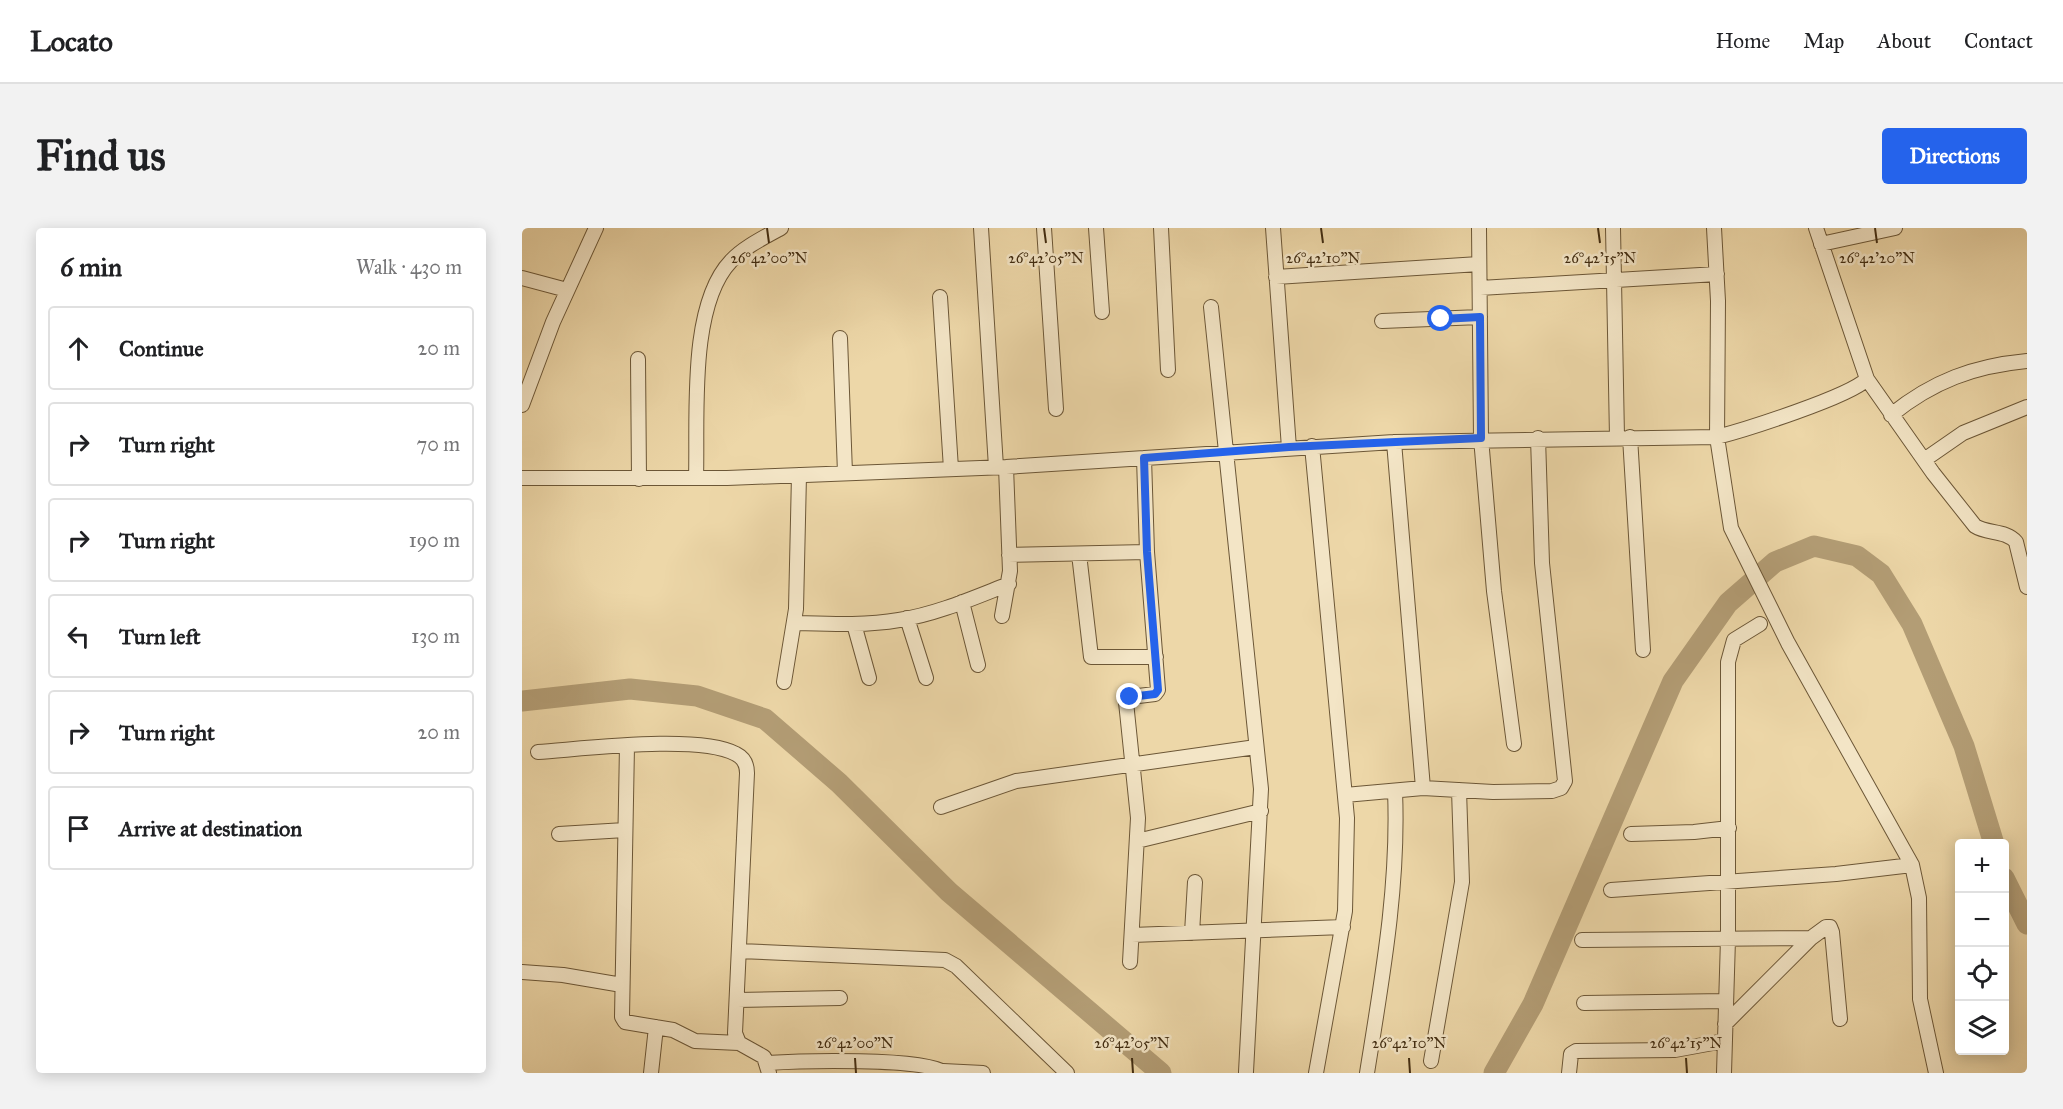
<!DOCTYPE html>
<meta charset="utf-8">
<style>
:root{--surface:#fff;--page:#f2f2f2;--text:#202124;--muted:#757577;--line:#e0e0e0;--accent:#2563eb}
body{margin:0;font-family:"IM FELL Great Primer",serif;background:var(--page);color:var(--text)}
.controls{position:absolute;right:18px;bottom:18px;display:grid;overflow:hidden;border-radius:6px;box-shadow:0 3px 15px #0003}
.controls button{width:54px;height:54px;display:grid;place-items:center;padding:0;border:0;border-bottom:2px solid var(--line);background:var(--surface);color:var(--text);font:30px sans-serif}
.stop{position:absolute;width:18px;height:18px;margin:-14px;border:4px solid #2563eb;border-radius:50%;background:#fff}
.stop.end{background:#2563eb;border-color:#fff;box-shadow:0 2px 6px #0008}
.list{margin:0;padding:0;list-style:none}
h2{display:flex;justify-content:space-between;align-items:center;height:78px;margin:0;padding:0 24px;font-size:26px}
h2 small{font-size:20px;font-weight:400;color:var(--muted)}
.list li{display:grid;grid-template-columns:39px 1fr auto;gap:18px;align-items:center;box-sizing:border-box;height:84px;margin:0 12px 12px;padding:0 12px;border:2px solid var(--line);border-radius:6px}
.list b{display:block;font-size:22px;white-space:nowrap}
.list em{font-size:20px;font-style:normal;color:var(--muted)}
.icon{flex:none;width:33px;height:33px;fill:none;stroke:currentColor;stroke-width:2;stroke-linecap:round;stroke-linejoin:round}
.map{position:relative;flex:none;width:1505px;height:845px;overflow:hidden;border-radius:6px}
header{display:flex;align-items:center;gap:36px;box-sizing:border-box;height:84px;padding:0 30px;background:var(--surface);border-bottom:2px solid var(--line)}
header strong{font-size:28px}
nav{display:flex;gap:33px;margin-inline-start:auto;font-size:21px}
.intro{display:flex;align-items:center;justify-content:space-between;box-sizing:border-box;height:144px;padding:0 36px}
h1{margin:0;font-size:42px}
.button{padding:15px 27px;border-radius:6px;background:var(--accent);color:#fff;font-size:21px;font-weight:700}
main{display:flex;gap:36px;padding:0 36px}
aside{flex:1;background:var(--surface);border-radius:6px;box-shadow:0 3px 15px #0003}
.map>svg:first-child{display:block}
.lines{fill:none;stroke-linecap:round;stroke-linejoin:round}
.river{stroke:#b39d75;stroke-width:21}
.street-casing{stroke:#6c5737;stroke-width:16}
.street{stroke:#f3e5c6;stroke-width:14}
.route{stroke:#2563eb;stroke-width:8}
.ticks{fill:none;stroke:#412c11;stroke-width:2}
.ticks-label{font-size:15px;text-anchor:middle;fill:#412c11;stroke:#f3e5c6;stroke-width:5;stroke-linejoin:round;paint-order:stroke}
</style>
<header>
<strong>Locato</strong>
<nav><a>Home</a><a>Map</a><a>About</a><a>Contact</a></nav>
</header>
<div class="intro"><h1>Find us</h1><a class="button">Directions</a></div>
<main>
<aside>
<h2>6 min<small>Walk · 430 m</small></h2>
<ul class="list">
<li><svg class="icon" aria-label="ahead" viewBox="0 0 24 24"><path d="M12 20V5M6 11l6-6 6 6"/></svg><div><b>Continue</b></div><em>20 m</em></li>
<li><svg class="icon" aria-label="right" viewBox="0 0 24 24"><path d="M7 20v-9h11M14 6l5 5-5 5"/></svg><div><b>Turn right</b></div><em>70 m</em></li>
<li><svg class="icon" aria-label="right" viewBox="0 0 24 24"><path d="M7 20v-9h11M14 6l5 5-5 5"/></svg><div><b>Turn right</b></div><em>190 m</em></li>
<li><svg class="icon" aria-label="left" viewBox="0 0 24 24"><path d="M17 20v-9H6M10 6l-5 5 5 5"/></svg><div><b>Turn left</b></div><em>130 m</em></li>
<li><svg class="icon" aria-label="right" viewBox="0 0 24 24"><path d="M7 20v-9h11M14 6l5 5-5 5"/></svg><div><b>Turn right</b></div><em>20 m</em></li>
<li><svg class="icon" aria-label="arrive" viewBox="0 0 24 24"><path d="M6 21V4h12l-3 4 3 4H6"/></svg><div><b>Arrive at destination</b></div></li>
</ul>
</aside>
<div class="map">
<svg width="1505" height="845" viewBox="0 0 1505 845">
<rect width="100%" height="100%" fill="#edd7a8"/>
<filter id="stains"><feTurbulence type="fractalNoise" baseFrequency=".00333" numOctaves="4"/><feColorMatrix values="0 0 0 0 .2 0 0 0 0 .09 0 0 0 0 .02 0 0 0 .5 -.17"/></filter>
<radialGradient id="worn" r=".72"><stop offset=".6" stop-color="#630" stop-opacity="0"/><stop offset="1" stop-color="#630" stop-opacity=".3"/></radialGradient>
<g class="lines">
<path class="river" d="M0 473 108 461 175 468 243 491 317 555 427 664 639 845
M1482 650 1505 696
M972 845 1011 776 1151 453 1206 375 1253 334 1292 318 1335 328 1359 346 1390 396 1442 518 1472 616"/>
<defs>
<path id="street" d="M459 0 474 239
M522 0 534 181
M574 0 580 84
M639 0 646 142
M751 0 767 220
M957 0 959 210 972 363 992 516
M1091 0 1095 209
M1192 0 1196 73 1195 209 1209 300 1266 415 1390 637 1397 670 1398 771 1414 845
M1294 0 1345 151 1411 245 1453 298C1465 306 1484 302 1494 314L1505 359
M1299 16 1373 0
M754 49 957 36
M0 50 45 62
M958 60 1195 46
M418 69 429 241
M689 79 739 561 724 844
M860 93 958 89
M318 110 323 245
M116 131 117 251
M0 177 31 94 74 0
M1369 187C1411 153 1452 138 1505 133
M1108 209 1121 422
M872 214 901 560
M790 218 825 590 823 683 794 845
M1402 232 1441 205 1505 179
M0 250H205L484 239 872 214 1195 209C1222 202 1327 169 1345 151
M174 250C176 190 166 78 209 33 222 19 243 9 259 0
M557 326 569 429H634
M487 327 625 324
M440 374 456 437
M480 388 488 343 484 239
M385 390 404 450
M272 395C307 396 342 398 377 392 415 386 451 370 487 356
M332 396 347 450
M262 454 274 381 277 247
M105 518 100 789 103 794 151 802 173 813 217 815
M16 524C61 521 177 506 214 526 222 530 225 537 225 545L213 805 217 815 242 829 247 845
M823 567 901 560 971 564 1030 563 1039 560 1043 553 1020 335 1016 210
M419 579 494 553 734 519
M37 606 103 602
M1109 606 1172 604 1207 600
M615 613 739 583
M1089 662 1314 646 1390 637
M670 705 673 654
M610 707 821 699
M1060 712 1289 710
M217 723 423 732 434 738 545 845
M608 734 616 590 604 474 608 469 633 466 636 462 625 324 622 230
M0 744 41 747 100 757
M215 772 318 770
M1062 775 1204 773
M1203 796 1289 710 1304 699H1308L1310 704 1318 791
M909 833 940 654 937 562
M245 835C276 833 402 829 423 845
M421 843 461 845
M129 845 134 799
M845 845C860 751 877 658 873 563
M1047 845 1049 826 1054 823 1153 822 1202 813
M1202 845 1206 711V434L1212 412 1238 396"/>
</defs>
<use href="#street" class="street-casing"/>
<use href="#street" class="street"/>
</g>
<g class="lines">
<path class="route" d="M608 469 633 466 636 462 625 324 622 230 767 219 959 210 958 89 919 91"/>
</g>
<path class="ticks" d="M245 0 247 15M522 0 524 15M799 0 801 15M1076 0 1078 15M1353 0 1355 15M333 830 334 845M610 830 611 845M887 830 888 845M1164 830 1165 845"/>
<g class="ticks-label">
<text x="247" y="35">26°42'00"N</text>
<text x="524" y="35">26°42'05"N</text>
<text x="801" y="35">26°42'10"N</text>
<text x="1078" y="35">26°42'15"N</text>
<text x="1355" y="35">26°42'20"N</text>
<text x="333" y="820">26°42'00"N</text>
<text x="610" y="820">26°42'05"N</text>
<text x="887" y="820">26°42'10"N</text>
<text x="1164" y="820">26°42'15"N</text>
</g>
<rect width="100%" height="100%" filter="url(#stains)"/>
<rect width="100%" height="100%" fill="url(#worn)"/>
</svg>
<div class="controls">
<button>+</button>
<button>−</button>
<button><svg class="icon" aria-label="locate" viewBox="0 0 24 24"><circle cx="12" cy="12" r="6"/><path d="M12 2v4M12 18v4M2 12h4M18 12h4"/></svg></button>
<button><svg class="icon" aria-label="layers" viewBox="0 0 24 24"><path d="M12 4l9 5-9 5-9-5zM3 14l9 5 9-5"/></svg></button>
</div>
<div class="stop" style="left:919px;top:91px"></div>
<div class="stop end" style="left:608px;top:469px"></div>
</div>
</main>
